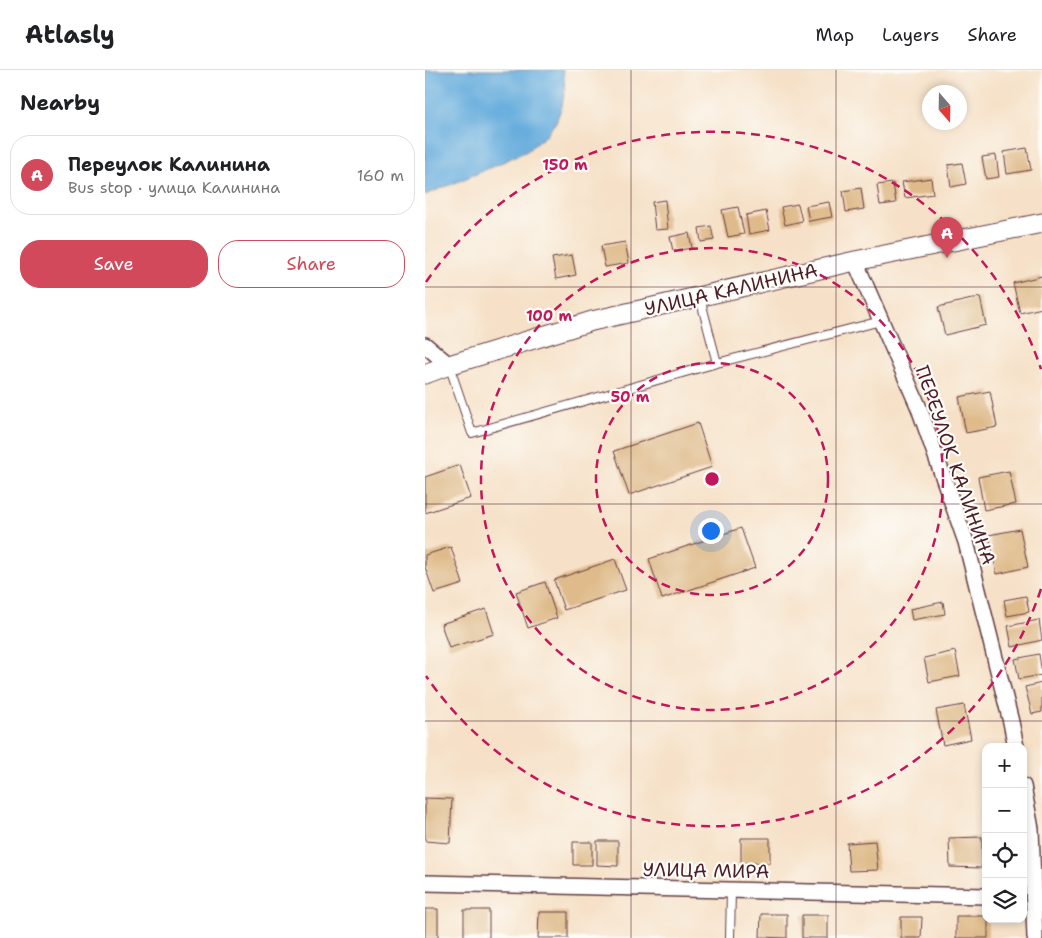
<!DOCTYPE html>
<meta charset="utf-8">
<style>
:root{--surface:#fff;--page:#f2f2f2;--text:#202124;--muted:#757577;--line:#e0e0e0;--accent:#d1495b}
body{margin:0;font-family:"Shantell Sans",sans-serif;background:var(--page);color:var(--text)}
.controls{position:absolute;right:15px;bottom:15px;display:grid;overflow:hidden;border-radius:10px;box-shadow:0 2px 8px #0003}
.controls button{width:45px;height:45px;display:grid;place-items:center;padding:0;border:0;border-bottom:1px solid var(--line);background:var(--surface);color:var(--text);font:25px sans-serif}
.compass{position:absolute;left:497px;top:15px;width:45px;height:45px;border-radius:50%;background:var(--surface);box-shadow:0 2px 8px #0003;rotate:160deg}
.you{position:absolute;left:285px;top:460px;width:18px;height:18px;margin:-12px;border:4px solid #fff;border-radius:50%;background:#1a73e8;box-shadow:0 0 0 8px #1a73e833}
.badge{display:grid;place-items:center;width:32px;height:32px;border-radius:50%;background:var(--accent);color:#fff;font-size:16px;font-weight:700}
.pin{position:absolute;translate:-50% -41px;filter:drop-shadow(0 1px 2px #0008)}
.pin::after{content:'';position:absolute;top:26px;width:18px;height:15px;background:inherit;clip-path:polygon(0 0,100% 0,50% 100%)}
.list{margin:0;padding:0;list-style:none}
h2{display:flex;justify-content:space-between;align-items:center;height:65px;margin:0;padding:0 20px;font-size:21px}
h2 small{font-size:16px;font-weight:400;color:var(--muted)}
.list li{display:grid;grid-template-columns:32px 1fr auto;gap:15px;align-items:center;box-sizing:border-box;height:80px;margin:0 10px 10px;padding:0 10px;border:1px solid var(--line);border-radius:20px}
.list b{display:block;font-size:19px;white-space:nowrap}
.list p{margin:0;font-size:16px;white-space:nowrap;color:var(--muted)}
.list em{font-size:16px;font-style:normal;color:var(--muted)}
.actions{display:flex;gap:10px;padding:15px 20px}
.actions a{flex:1;padding:11px 0;border:1px solid var(--accent);border-radius:20px;text-align:center;font-size:18px;color:var(--accent)}
.actions .main{background:var(--accent);color:#fff}
.icon{flex:none;width:28px;height:28px;fill:none;stroke:currentColor;stroke-width:2;stroke-linecap:round;stroke-linejoin:round}
.map{position:relative;flex:none;width:617px;height:868px;overflow:hidden}
header{display:flex;align-items:center;gap:30px;box-sizing:border-box;height:70px;padding:0 25px;background:var(--surface);border-bottom:1px solid var(--line)}
header strong{font-size:24px}
nav{display:flex;gap:28px;margin-inline-start:auto;font-size:18px}
main{display:flex}
aside{flex:1;background:var(--surface)}
.map>svg:first-child{display:block}
.water{fill:#67addd;stroke:#586684}
.building{fill:#dfbb8b}
.lines{fill:none;stroke-linecap:round;stroke-linejoin:round}
.service-casing{stroke:#643c43;stroke-width:10}
.minor-casing{stroke:#643c43;stroke-width:18}
.tertiary-casing{stroke:#643c43;stroke-width:21}
.service{stroke:#fff;stroke-width:8}
.minor{stroke:#fff;stroke-width:15}
.tertiary{stroke:#fff;stroke-width:19}
.grid{fill:none;stroke:#4a1f2b;stroke-width:1;stroke-opacity:0.55}
.ring{fill:none;stroke:#c2185b;stroke-width:2.5;stroke-dasharray:9 6}
.labels{text-anchor:middle;stroke-width:4.5;stroke-linejoin:round;paint-order:stroke}
.street-label{font-size:19px;fill:#4a1f2b;stroke:#fdfcf7}
.centre{fill:#c2185b;stroke:#fdfcf7;stroke-width:2.5}
.ring-label{font-size:15px;text-anchor:middle;font-weight:bold;fill:#c2185b;stroke:#fdfcf7;stroke-width:4.5;stroke-linejoin:round;paint-order:stroke}
</style>
<header>
<strong>Atlasly</strong>
<nav><a>Map</a><a>Layers</a><a>Share</a></nav>
</header>
<main>
<aside>
<h2>Nearby<small></small></h2>
<ul class="list">
<li><span class="badge">A</span><div><b>Переулок Калинина</b><p>Bus stop · улица Калинина</p></div><em>160 m</em></li>
</ul>
<div class="actions"><a class="main">Save</a><a>Share</a></div>
</aside>
<div class="map">
<svg width="617" height="868" viewBox="0 0 617 868">
<rect width="100%" height="100%" fill="#fdfcf7"/>
<filter id="ink" filterUnits="userSpaceOnUse"><feTurbulence type="fractalNoise" baseFrequency=".02" numOctaves="2"/><feDisplacementMap in="SourceGraphic" scale="10" xChannelSelector="R" yChannelSelector="G"/><feConvolveMatrix kernelMatrix="1 2 1 2 8 2 1 2 1" color-interpolation-filters="sRGB"/></filter>
<filter id="wash" filterUnits="userSpaceOnUse"><feTurbulence type="fractalNoise" baseFrequency=".0096" numOctaves="4" result="noise"/><feDisplacementMap in="SourceGraphic" scale="20" xChannelSelector="R" yChannelSelector="G"/><feGaussianBlur stdDeviation="1.12" result="paint"/><feColorMatrix in="noise" values="0 0 0 0 0 0 0 0 0 0 0 0 0 0 0 0 0 1.4 0 .05"/><feComposite in="paint" operator="in"/></filter>
<g filter="url(#wash)">
<rect width="100%" height="100%" fill="#f6e1c8"/>
<path class="water" d="M0 0H138L140 19 137 36 131 52 120 66 102 81 51 104 0 125Z"/>
<g id="blocks">
<path class="building" d="M602 78 606 100 582 104 579 82Z
M571 85 574 107 561 109 557 87Z
M537 93 541 114 526 117 523 95Z
M506 108 508 124 480 128 477 112Z
M468 113 471 133 455 135 452 115Z
M436 118 439 139 421 142 418 121Z
M240 130 243 159 230 160 227 132Z
M404 132 407 147 384 151 381 136Z
M373 134 377 151 360 155 356 137Z
M313 137 319 164 303 167 297 140Z
M341 141 345 160 324 164 321 145Z
M286 156 289 170 276 172 274 158Z
M264 163 267 178 248 181 245 167Z
M200 172 204 193 180 197 176 176Z
M147 185 151 205 131 209 127 188Z
M617 206V238L595 243 588 213Z
M555 227 561 255 520 265 513 237Z
M565 321 572 357 541 363 534 327Z
M273 353 287 397 204 425 189 381Z
M35 395 46 428 0 443V407Z
M584 401 591 434 559 440 553 407Z
M316 458 330 498 237 529 224 489Z
M595 459 603 497 572 504 564 465Z
M26 477 38 514 9 523 0 497V485Z
M190 489 201 520 139 540 129 510Z
M120 512 132 548 103 558 91 522Z
M601 526 604 542 582 546 579 530Z
M518 532 520 544 487 550 485 539Z
M61 539 69 564 24 578 16 554Z
M614 550 617 570 587 577 583 556Z
M530 581 535 606 504 612 499 588Z
M614 584 617 605 594 609 590 589Z
M617 613V642L607 644 600 617Z
M539 635 546 669 518 675 511 640Z
M0 728 27 729 25 773 0 771Z
M557 767V798L525 797 524 768Z
M316 768H345V793H316Z
M172 771H193V796L172 795Z
M450 771 453 800 424 801 422 773Z
M148 772H167V795H148Z
M0 839H13V868H0Z
M39 840H64V868H39Z
M114 842H143V868H113Z
M336 844H362V868L335 867Z
M377 845H403V868H377Z
M531 846H561V849H563V868H531Z
M476 847H497L496 868H476Z"/>
</g>
</g>
<g filter="url(#ink)">
<use href="#blocks" fill-opacity="0" stroke="#643c43" stroke-width="1"/>
<g class="lines">
<defs>
<path id="service" d="M292 293 456 251
M24 295 47 363 292 293 275 228
M305 868 306 821"/>
<path id="minor" d="M430 191 494 338 541 472 586 652 591 677
M0 275 24 295
M598 716 606 759 610 868
M0 813 561 826"/>
<path id="tertiary" d="M0 304 24 295 167 251 430 191 617 153"/>
</defs>
<use href="#service" class="service-casing"/>
<use href="#minor" class="minor-casing"/>
<use href="#tertiary" class="tertiary-casing"/>
<use href="#service" class="service"/>
<use href="#minor" class="minor"/>
<use href="#tertiary" class="tertiary"/>
</g>
</g>
<path class="grid" d="M206 0V868M411 0V868M0 217H617M0 434H617M0 651H617"/>
<g class="ring">
<circle cx="287" cy="409" r="116"/>
<circle cx="287" cy="409" r="231"/>
<path d="M616 519A347 347 0 0 1 1 606M1 212A347 347 0 0 1 616 299"/>
</g>
<g class="labels">
<g class="street-label">
<text transform="translate(306 219) rotate(-13)" y="7">УЛИЦА КАЛИНИНА</text>
<text transform="translate(531 395) rotate(71)" y="7">ПЕРЕУЛОК КАЛИНИНА</text>
<text transform="translate(281 800) rotate(1)" y="7">УЛИЦА МИРА</text>
</g>
</g>
<circle cx="287" cy="409" r="8" class="centre"/>
<g class="ring-label">
<text x="140" y="100">150 m</text>
<text x="124" y="251">100 m</text>
<text x="205" y="332">50 m</text>
</g>
</svg>
<div class="controls">
<button>+</button>
<button>−</button>
<button><svg class="icon" aria-label="locate" viewBox="0 0 24 24"><circle cx="12" cy="12" r="6"/><path d="M12 2v4M12 18v4M2 12h4M18 12h4"/></svg></button>
<button><svg class="icon" aria-label="layers" viewBox="0 0 24 24"><path d="M12 4l9 5-9 5-9-5zM3 14l9 5 9-5"/></svg></button>
</div>
<svg class="compass" viewBox="-18 -18 36 36"><path d="M0-13l5 13h-10z" fill="#e53935"/><path d="M0 13l5-13h-10z" fill="#757577"/></svg>
<div class="you"></div>
<div class="pin badge" style="left:522px;top:188px">A</div>
</div>
</main>
